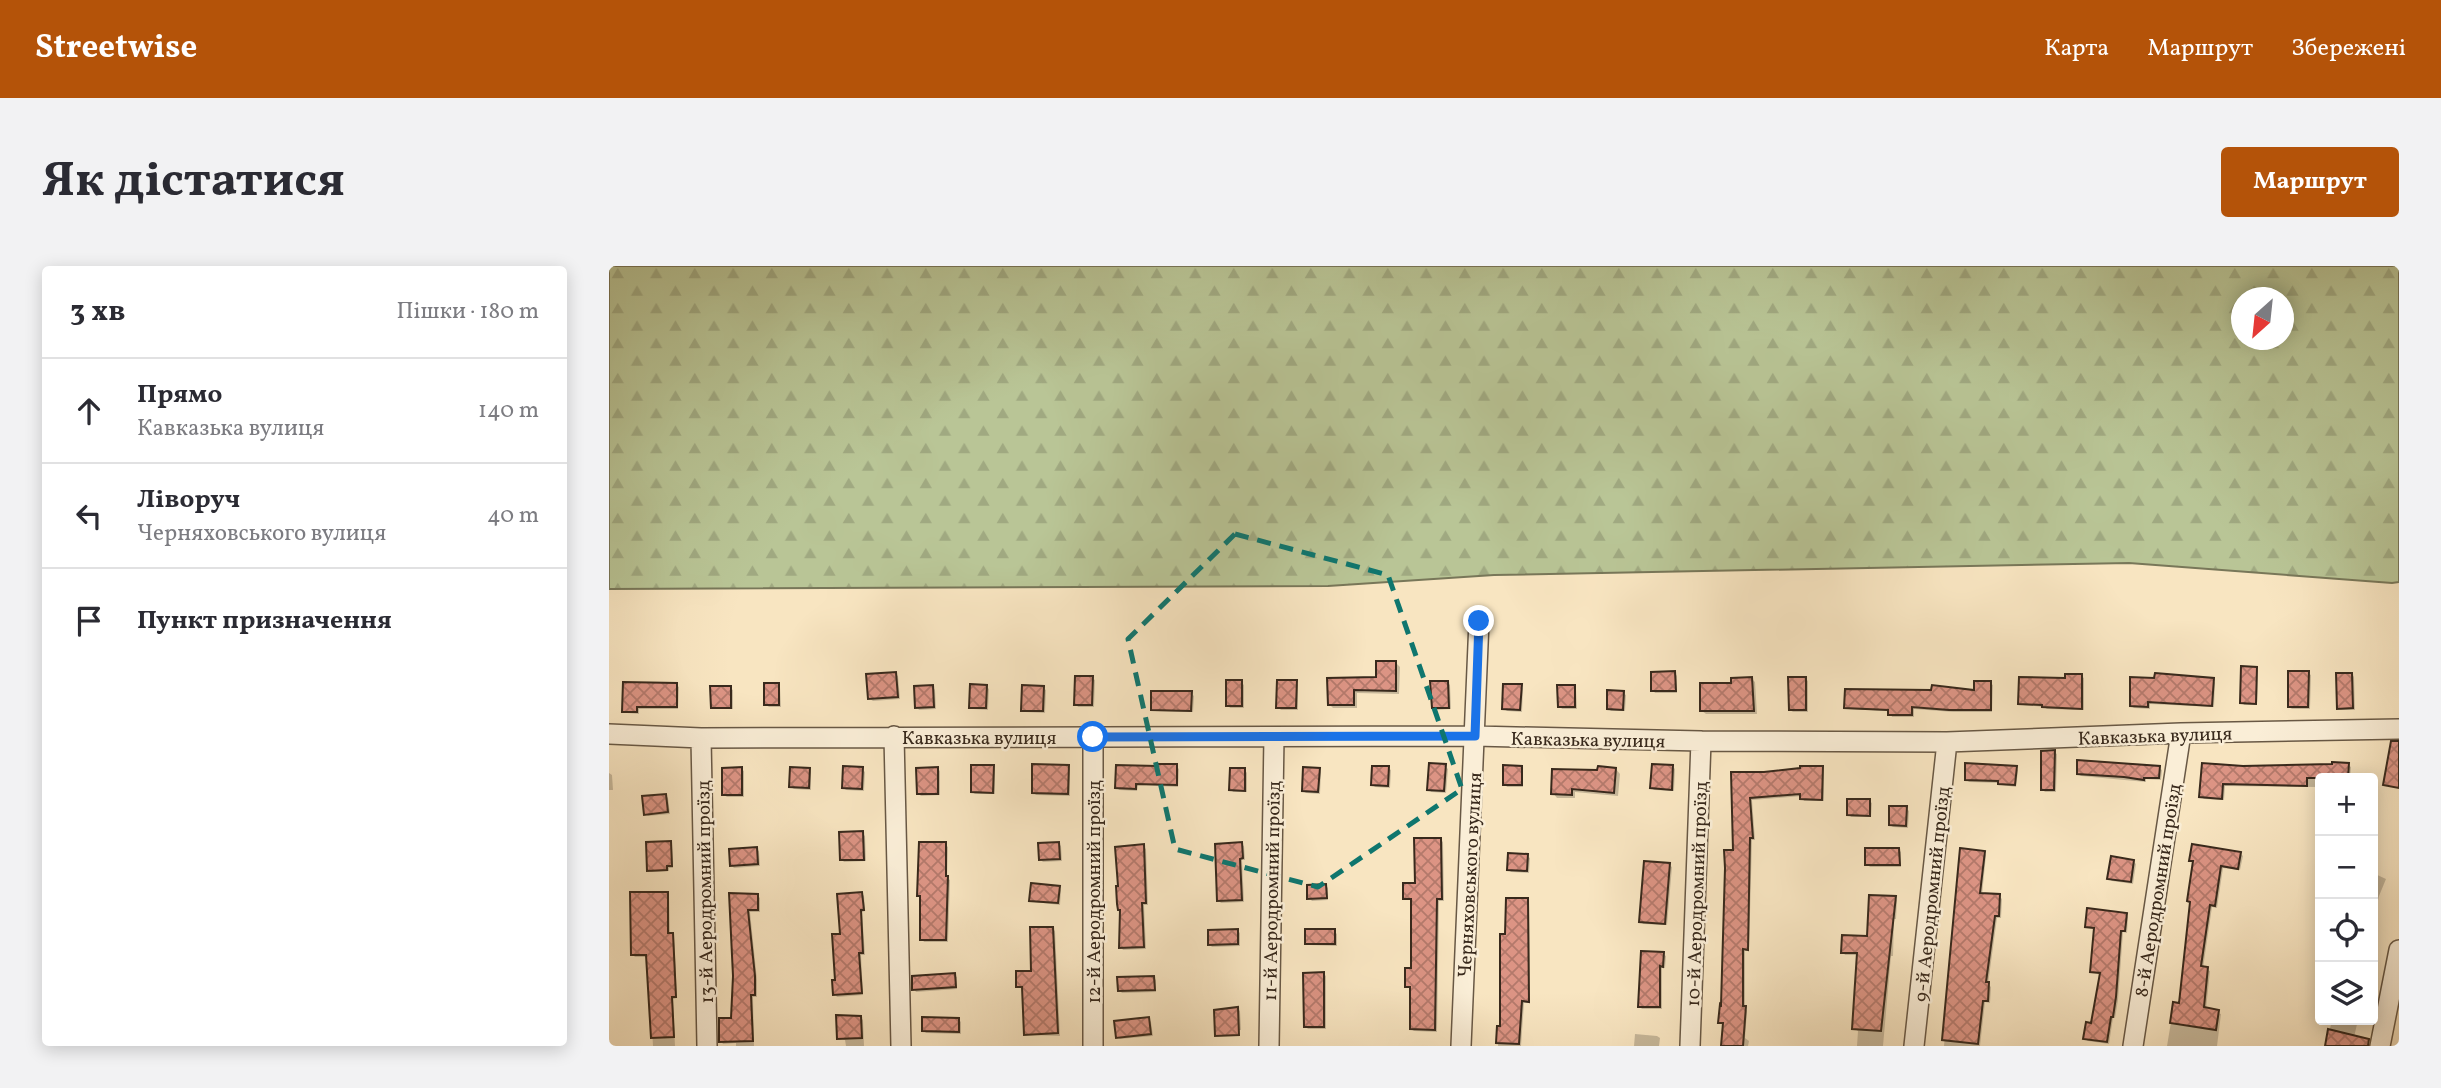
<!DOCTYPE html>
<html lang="uk">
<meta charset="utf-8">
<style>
:root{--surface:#fff;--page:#f2f2f3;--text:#2b2b33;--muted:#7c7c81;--line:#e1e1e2;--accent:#b45309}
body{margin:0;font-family:Vollkorn,serif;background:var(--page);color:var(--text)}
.controls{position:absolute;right:21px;bottom:21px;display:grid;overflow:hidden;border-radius:7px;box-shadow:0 4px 18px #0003}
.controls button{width:63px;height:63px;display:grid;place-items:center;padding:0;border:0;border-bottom:2px solid var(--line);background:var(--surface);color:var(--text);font:35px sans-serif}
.compass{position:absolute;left:1622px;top:21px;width:63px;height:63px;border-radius:50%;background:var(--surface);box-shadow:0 4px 18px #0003;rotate:207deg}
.stop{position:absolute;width:21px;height:21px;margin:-16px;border:5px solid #1a73e8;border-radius:50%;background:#fff}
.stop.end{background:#1a73e8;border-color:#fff;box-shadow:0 2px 7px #0008}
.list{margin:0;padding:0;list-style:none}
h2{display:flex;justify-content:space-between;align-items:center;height:91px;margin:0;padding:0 28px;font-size:30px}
h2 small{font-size:23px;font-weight:400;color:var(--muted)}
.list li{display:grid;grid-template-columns:46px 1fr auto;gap:21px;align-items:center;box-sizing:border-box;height:105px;padding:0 28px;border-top:2px solid var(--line)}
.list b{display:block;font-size:26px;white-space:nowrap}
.list p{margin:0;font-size:23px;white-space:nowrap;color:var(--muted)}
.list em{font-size:23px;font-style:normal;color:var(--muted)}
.icon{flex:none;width:38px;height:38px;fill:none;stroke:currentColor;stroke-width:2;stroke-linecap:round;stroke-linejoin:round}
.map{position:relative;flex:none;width:1790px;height:780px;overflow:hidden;border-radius:7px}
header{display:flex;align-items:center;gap:42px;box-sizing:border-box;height:98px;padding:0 35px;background:var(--accent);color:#fff}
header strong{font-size:33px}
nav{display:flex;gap:38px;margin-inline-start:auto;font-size:24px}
.intro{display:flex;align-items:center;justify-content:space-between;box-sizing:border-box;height:168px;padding:0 42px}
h1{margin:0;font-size:49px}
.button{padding:18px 32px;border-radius:7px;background:var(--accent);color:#fff;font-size:24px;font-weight:700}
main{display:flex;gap:42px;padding:0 42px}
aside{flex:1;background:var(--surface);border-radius:7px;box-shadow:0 4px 18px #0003}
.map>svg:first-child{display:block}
.forest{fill:url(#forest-firs);stroke:#787759;stroke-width:2;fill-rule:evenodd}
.shadow{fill:#0003}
.building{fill:url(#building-cross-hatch);stroke:#38291c;stroke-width:2}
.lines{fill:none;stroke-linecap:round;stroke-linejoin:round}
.minor-casing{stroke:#685845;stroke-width:22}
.minor{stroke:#faeed7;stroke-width:19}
.route{stroke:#1a73e8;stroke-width:9}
.marked{fill:none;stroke:#0f766e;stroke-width:5;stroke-dasharray:14 9;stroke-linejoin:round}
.labels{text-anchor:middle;stroke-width:5;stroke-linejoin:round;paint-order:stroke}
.street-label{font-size:19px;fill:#38291c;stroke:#faeed7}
</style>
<header>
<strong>Streetwise</strong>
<nav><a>Карта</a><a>Маршрут</a><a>Збережені</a></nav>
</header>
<div class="intro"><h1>Як дістатися</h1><a class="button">Маршрут</a></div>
<main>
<aside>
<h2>3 хв<small>Пішки · 180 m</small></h2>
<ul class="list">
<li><svg class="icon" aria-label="ahead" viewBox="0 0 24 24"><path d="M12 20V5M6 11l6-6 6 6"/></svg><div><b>Прямо</b><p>Кавказька вулиця</p></div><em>140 m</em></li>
<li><svg class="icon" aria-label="left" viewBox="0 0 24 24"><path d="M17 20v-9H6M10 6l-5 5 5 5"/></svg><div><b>Ліворуч</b><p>Черняховського вулиця</p></div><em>40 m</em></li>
<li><svg class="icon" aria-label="arrive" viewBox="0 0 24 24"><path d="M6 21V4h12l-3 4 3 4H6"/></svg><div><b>Пункт призначення</b></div></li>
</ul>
</aside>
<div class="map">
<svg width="1790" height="780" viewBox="0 0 1790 780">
<defs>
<pattern id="forest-firs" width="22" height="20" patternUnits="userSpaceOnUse" patternTransform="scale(1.75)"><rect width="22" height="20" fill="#b9c596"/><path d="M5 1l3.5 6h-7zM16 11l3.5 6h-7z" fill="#a0a981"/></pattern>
<pattern id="building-cross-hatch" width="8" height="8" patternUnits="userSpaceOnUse" patternTransform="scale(1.75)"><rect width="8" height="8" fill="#dc9484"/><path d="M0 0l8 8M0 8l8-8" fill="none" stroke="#b3796b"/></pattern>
</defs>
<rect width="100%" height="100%" fill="#f8e5c1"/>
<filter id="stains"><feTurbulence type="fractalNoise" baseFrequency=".00286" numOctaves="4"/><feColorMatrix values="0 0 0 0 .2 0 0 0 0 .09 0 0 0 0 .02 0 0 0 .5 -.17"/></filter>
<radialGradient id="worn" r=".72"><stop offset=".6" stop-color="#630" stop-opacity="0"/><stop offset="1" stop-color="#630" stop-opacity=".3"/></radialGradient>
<path class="forest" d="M0 0H1790V316L1783 317 1520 297 885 309 719 320 0 323ZM1632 32H1674V74H1632Z"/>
<path class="shadow" d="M787 397 791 401 790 428 748 427V442H724L720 438V414L769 413Z
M1647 402 1649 405 1648 439H1635L1633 436Z
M1066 407 1068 410V427H1046L1044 424Z
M1699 407 1702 409 1701 443H1683L1680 441Z
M286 408 289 410 291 433 264 435 261 433Z
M1743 408 1745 411 1746 444H1732L1729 442Z
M1472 410 1475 412V444L1438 443 1435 441 1414 439 1411 437 1458 414Z
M483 412 486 414 485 441H469L467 438Z
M1196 412 1199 415V446H1184L1181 444Z
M1143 413 1146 416 1148 448H1097L1093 445 1124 419Z
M1604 414 1606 417 1605 441 1541 438V443L1525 442 1522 440Z
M632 416 635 419V442H621L619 439Z
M687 416 689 419V444H672L669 441Z
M839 417 841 419 842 443 827 444 824 441Z
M1381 417 1384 419 1383 446H1344L1305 443V451H1283L1281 445 1239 443 1237 441 1324 426H1367Z
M67 419 70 421 69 443H30V448L18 447 15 445Z
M169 419 171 421 172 441H160L157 439Z
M377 420 380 423 379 444 364 443 362 441Z
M912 420 914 423 913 446 898 445 895 442Z
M324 421 326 424 327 443 310 444 308 441Z
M965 421 967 423 968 443H953L951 440Z
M121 422 124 424V443H106L103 441Z
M434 422 437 424 436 447 416 446 414 444Z
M582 427 585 430 584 446 546 445 544 443Z
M1014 427 1017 429 1016 445H1002L999 442Z
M1445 486 1448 488 1447 526H1436L1433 523Z
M1739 499 1742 501 1741 512H1711V521L1616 520 1615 534 1595 533 1592 530 1634 502Z
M567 500 570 503 569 521 529 519 528 525 510 524 508 521Z
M836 500 839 503 837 527 822 526 820 523Z
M384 501 386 503V528H366L363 526Z
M459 501 461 503V530L427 529 424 526Z
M912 501 914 504V521H898L896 518Z
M1064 501 1066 503 1065 525 1045 524 1043 522Z
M779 502 782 504 781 522 766 521 764 519Z
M1213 502 1215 504V535H1195L1193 530 1143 534 1146 574H1143L1140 685H1136V742L1138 745 1136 772 1140 775 1139 780H1114L1116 759 1111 756 1126 586 1124 508Z
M1407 502 1409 504 1407 521 1393 519 1391 517 1360 516 1357 513Z
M1550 502 1553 504 1552 514 1537 513V516L1472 510 1469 508Z
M132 503 135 505V531H118L115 529Z
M200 503 202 506V524L185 523 182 521Z
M253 503 256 506 255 525 237 524 235 522Z
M329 503 331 505V529L312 530 309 527Z
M710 503 712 506 711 528 697 527 694 525Z
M1007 503 1011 508 1009 530 966 526V532H948L944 527 990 506Z
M636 504 638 507V526H624L622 523Z
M0 507 3 509 4 524H0Z
M57 530 59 532 61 548 39 550 37 548Z
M1260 535 1263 537 1262 551H1242L1240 548Z
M1297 542 1300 545 1299 562 1284 561 1281 559Z
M253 567 256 570 257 595 235 596 233 594Z
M831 573 834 576 835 635H830L828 766 805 765 802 763 803 723 798 721 803 704 804 635 796 632 808 619Z
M61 577 63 580 64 602H60V605L42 606 40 604Z
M336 578 339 581 338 612 341 614 339 676H315L313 673 312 632 310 629Z
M450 578 452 580 453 595 434 596 431 593Z
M632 578 635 580 636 594H633L635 636 612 637 610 635Z
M534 580 537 583 539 639H535L537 683 514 684 512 681 513 646Z
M147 583 150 585 151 600 125 602 122 599Z
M1290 584 1292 586V601H1261L1258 598Z
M1352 584 1375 586 1377 589 1373 629 1390 630 1393 633 1392 652H1388L1379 718 1382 721 1381 737 1376 736 1371 780H1335Z
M1631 587 1634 590 1631 604 1614 602 1608 642 1603 641 1594 702 1601 705 1597 743 1612 748 1608 780H1558L1565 738 1571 739 1582 638 1579 635 1585 597 1582 594Z
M918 590 921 592 920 607 902 606 900 604Z
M1524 595 1527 598 1524 618 1503 615 1500 612Z
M1060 599 1063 601 1058 659 1034 658 1032 655Z
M1764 607 1777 613 1770 630 1764 657Z
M717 620 719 622V634L703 635 700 632Z
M450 622 452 624 451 639 425 636 422 634Z
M58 627 60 630 61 669 65 671 68 732 64 733 66 780H44L39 691H26L24 689Z
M253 628 255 630 256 645 253 646 256 689H252L254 729 228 731 226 728 228 715Z
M122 629 149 630 151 632V646H141L148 714V731H144L145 780H127V777L114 778 112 775 124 754 125 710Z
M1286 632 1288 634 1287 653H1285L1284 690H1282L1274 780H1248L1249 765 1245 762 1250 689H1236L1234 686 1259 672Z
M918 634 920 637 921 737H915L912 780H889L890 762H892L898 670Z
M1517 648 1519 651 1518 667 1514 666 1509 734 1506 752H1504L1500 778 1479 775 1476 773 1484 759 1493 709 1483 705 1486 663 1478 660Z
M443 662 446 665 451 770 419 769 417 767 415 722 408 720 424 707Z
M628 664 631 667V680L603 681 601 679Z
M725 665 728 668V680L700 679 697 677Z
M1054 688 1057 690 1056 702H1053V743H1033L1031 741Z
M715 708 717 710V763H699L697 761Z
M345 709 348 711V723L307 726 305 723Z
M545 712 547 714V726L513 727 511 725Z
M629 743 631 745 632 764H610Z
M252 752 254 754 255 780H237L236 774 230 772Z
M540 753 542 756 544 770 511 773 509 771Z
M350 754 352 756V768L317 767 315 765Z
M1723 754H1749L1743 780H1717Z
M1026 768 1048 770 1051 772 1050 780H1025Z"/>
<path class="building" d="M767 395H787V425L745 424V439H719L718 412 767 411Z
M1632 400 1648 401 1647 438 1631 437Z
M1066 405 1067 425H1042V406Z
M1679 405H1700L1699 441H1679Z
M287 406 289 431 259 433 257 408Z
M1546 407 1605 412 1603 440 1539 436V441L1521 440V411L1545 412Z
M1727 407H1743L1744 442 1728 443Z
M1456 408H1473V443L1433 441V439L1409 438 1410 411 1456 412Z
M466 410H484L483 439H465Z
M1143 411 1145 445H1091V417H1122V412Z
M1179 411H1197V444H1180Z
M617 414H633V440H617Z
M668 414H688L687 442H667Z
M821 415H839L840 442H823Z
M1365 415H1382V444H1340L1303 441V449H1279V444L1235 442 1236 423 1322 424 1323 419 1365 424Z
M14 416 68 417V441H28V446H13Z
M155 417H170V439H155Z
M361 418 378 419 377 442H360Z
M894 418H913L911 444 893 443Z
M324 419 325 441 306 442 305 420Z
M413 419 435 420 434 445H412Z
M948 419H966V441H949Z
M101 420H122V442H102Z
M998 424 1015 425 1014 444 998 443Z
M542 425H583L582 445 542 444Z
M1782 475H1790V522L1774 519Z
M1446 484 1445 524H1432V485Z
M1468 494 1551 500 1550 512H1535V514L1515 511 1468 508Z
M1723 496 1740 497 1739 512H1698V520L1614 518 1613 533 1590 531 1593 497 1634 500 1723 498Z
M820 497 837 498 835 525 818 524Z
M1356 497 1408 500 1406 519 1389 518V515L1356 514Z
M423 498 460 499 459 528 423 527Z
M548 498H568V519L527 518V523L506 522 507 499 548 500Z
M1043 498 1064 499 1063 524 1041 522Z
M362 499H385L384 527 362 526Z
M894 499 913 500V519H894Z
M234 500 254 501 253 523 233 522Z
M763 500H780L779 520 762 519Z
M989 500 1007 502 1005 527 963 523V529L942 528 943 503 988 504Z
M1191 500H1214L1213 534 1191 533V528L1141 532 1144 572H1141L1139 684 1134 683V740H1137L1134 780H1112L1114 757H1109L1111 738 1112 739 1116 602 1115 584H1124L1122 506H1155L1191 502Z
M133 501V529H113V502Z
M181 501 201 502 200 522 180 521Z
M329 501V528H308L307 502Z
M694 501 711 502 709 526 693 525Z
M621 502H636V525L620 524Z
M57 528 59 546 35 549 33 530Z
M1238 533H1261V550L1238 549Z
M1280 540H1298L1297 560 1280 559Z
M254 565 255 594H231L230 566Z
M805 572H832L833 633H828L826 764 801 763V721H796V702H802V633H794V617H806Z
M62 575 63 600H58V604L38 605 37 576Z
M310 576H337V610H339L337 674H311V630H308Z
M450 576 451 593 430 594 429 577Z
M633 576 634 592 631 593 633 634 608 635 606 578Z
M535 578 537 637H533L535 681 510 682 511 644H509L508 638 507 620H509L506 581Z
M1583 578 1632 586 1629 603 1612 600 1606 640 1601 639 1592 700 1599 701 1595 741 1610 744 1607 764 1561 757 1564 736 1570 737 1581 636 1578 635 1584 595H1580Z
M148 581 149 598 121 600 120 583Z
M1256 582H1290L1291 599H1256Z
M1351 582 1376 585 1371 627 1391 628 1390 650H1386L1377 716H1380L1379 735H1374L1369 778 1333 774Z
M899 587 919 588 918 605 898 604Z
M1502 590 1525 594 1522 616 1498 613Z
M1035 595 1061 597 1056 658 1030 656Z
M422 617 451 620 449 637 420 635Z
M717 618 718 632 698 633V619Z
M21 626H59V667H64L67 731H63L65 771 42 772 37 689H22Z
M253 626 255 644H252L254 687H250L253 727 224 729 223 714H226L223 668H231L228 628Z
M120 627 149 628V644H139L146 710V729H142L144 775 110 776V752H122L124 710Z
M1260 629 1287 630 1272 765 1243 763 1248 687H1232L1233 669 1258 670Z
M897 632H919L920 736 913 735 910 778 887 777 888 760H891V668H896Z
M1478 642 1518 647 1516 665H1512L1507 731 1504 751H1502L1498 776 1474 773 1477 756 1482 757 1491 707 1481 706 1485 662 1476 661Z
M421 661H444L449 767 415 769 413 721H407V705H422Z
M629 663V678L599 679V664Z
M696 663H726V678H696Z
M1032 685 1055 686 1054 701 1051 700V741H1029Z
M715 706V761H695L694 707Z
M346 707 347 721 303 724V710Z
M545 710 546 724 509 725 508 711Z
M629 741 630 769 606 770 605 744Z
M227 749 252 750 253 772 228 773Z
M313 751 350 752V766L313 765Z
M540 751 542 768 507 772 505 755Z
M1719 763 1760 773 1759 780H1716Z"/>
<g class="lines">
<defs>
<path id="minor" d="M0 468 92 472 866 470 1092 475 1338 476 1572 467 1790 463
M285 470 292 780
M92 472 98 780
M484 472V780
M660 780 665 471
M852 780 870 355
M1081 780 1092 475
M1305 780 1338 476
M1524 780 1572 467
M1771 780 1790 684"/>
</defs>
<use href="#minor" class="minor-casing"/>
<use href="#minor" class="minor"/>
</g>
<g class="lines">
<path class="route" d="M484 471 866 470 870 355"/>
</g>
<path class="marked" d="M626 268 779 309 853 523 709 621 566 583 519 373Z"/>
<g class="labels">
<g class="street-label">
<text transform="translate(1546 469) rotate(-2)" y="7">Кавказька вулиця</text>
<text x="370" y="478">Кавказька вулиця</text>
<text transform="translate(979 473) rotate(1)" y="7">Кавказька вулиця</text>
<text transform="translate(860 609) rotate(-87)" y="7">Черняховського вулиця</text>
<text transform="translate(1548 624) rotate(-81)" y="7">8-й Аеродромний проїзд</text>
<text transform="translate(662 625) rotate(-89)" y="7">11-й Аеродромний проїзд</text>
<text transform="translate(95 626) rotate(-91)" y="7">13-й Аеродромний проїзд</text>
<text transform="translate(484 626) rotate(-90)" y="7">12-й Аеродромний проїзд</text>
<text transform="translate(1087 628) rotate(-88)" y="7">10-й Аеродромний проїзд</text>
<text transform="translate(1322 628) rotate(-84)" y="7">9-й Аеродромний проїзд</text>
</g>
</g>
<rect width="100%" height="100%" filter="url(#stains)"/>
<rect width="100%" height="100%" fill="url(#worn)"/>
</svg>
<div class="controls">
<button>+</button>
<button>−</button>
<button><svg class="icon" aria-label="locate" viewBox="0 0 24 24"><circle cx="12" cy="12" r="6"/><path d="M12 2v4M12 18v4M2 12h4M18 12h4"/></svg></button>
<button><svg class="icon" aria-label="layers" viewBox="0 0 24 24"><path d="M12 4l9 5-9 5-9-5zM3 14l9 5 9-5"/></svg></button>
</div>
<svg class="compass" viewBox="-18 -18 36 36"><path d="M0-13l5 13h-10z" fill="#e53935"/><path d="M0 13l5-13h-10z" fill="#7c7c81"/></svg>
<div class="stop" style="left:484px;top:471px"></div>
<div class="stop end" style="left:870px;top:355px"></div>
</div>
</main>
